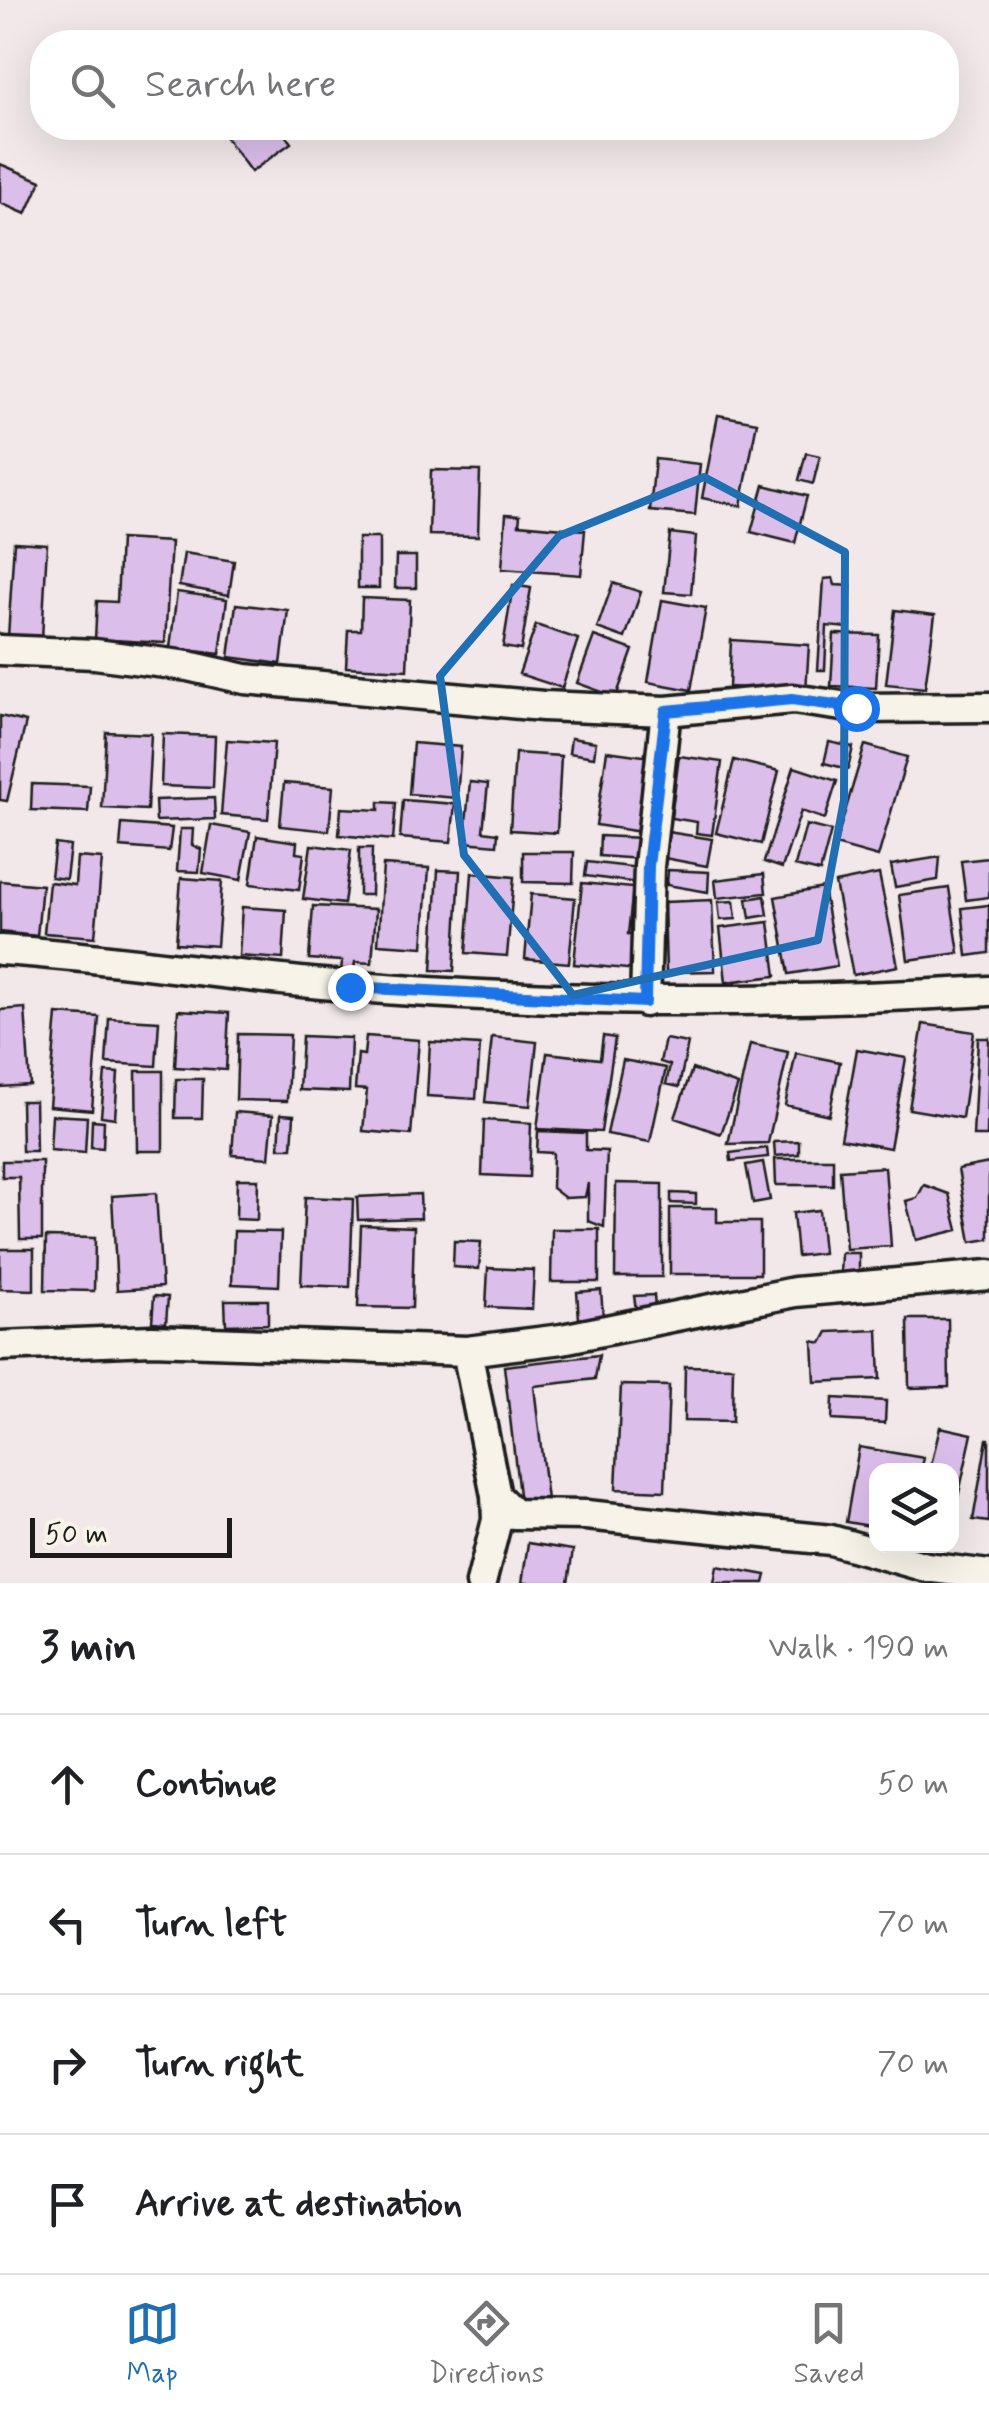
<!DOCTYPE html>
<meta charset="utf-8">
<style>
:root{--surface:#fff;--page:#f2f2f2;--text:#202124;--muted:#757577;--line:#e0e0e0;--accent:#1f6fb2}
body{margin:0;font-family:Mynerve,sans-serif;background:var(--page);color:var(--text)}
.controls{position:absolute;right:30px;bottom:30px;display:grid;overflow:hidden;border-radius:20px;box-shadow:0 10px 40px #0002}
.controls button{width:90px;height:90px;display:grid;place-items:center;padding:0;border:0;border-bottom:2px solid var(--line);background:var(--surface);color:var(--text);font:50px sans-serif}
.scale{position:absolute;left:30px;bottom:25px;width:202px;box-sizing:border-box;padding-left:10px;border:5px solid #1c1c1c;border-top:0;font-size:28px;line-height:35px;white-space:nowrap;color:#1c1c1c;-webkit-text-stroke:8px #f7f3e8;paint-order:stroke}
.stop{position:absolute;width:30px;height:30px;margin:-22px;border:8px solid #1a73e8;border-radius:50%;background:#fff}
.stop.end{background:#1a73e8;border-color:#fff;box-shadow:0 2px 10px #0008}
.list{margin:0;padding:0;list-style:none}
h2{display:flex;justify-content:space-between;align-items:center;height:130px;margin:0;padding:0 40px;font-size:42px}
h2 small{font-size:32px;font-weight:400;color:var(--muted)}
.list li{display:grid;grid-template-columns:65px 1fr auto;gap:30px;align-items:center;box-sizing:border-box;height:140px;padding:0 40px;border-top:2px solid var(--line)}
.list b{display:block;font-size:38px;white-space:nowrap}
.list em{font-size:32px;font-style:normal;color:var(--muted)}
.icon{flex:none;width:55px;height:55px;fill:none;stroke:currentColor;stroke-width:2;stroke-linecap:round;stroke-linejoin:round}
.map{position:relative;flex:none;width:989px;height:1583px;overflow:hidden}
.search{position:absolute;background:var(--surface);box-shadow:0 10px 40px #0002;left:30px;right:30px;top:30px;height:110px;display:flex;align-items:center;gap:25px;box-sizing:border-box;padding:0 35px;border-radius:40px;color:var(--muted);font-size:38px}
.sheet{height:690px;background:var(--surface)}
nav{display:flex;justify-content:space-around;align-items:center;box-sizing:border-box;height:140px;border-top:2px solid var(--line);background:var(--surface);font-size:28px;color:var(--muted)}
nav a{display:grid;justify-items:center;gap:5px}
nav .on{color:var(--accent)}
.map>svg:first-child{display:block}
.building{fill:#dcbeeb;stroke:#1c1c1c;stroke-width:2.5}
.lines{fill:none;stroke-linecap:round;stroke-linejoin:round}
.minor-casing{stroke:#1c1c1c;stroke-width:35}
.minor{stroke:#f7f3e8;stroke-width:28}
.route{stroke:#1a73e8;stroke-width:12}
.marked{fill:none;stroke:#1f6fb2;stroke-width:8;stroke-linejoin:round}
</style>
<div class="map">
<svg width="989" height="1583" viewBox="0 0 989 1583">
<rect width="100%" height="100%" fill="#f2e8e9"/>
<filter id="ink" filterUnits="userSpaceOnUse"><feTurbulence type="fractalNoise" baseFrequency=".01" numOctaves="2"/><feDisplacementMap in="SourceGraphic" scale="20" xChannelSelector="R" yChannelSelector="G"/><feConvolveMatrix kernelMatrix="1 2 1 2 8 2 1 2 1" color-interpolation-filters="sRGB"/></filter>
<g filter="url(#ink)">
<path class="building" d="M240 128H280L291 143 251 172 226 138Z
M0 164 41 181 26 214 0 203Z
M718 415 757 422 741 506 702 498Z
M806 453 820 456 813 484 799 480Z
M655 459 700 464 695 515 650 511Z
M431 470 480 471 478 536 429 535Z
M764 485 807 496 795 543 751 532Z
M506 514 520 515 519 524 585 530 581 575 502 569Z
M670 533 696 536 691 594 664 592Z
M358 538H379V588H358Z
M120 539 171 542 165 643 95 639 97 601 117 602Z
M14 542 47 544 42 639 8 637Z
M184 553 234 561 229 595 179 586Z
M396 556H416V588H395Z
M833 578 835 585 851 586 848 628 827 626 825 670H818L824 579Z
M613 583 641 592 625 638 597 628Z
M513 585 531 588 521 650 503 647Z
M177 592 227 599 220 654 170 648Z
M362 598 410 600 407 670 346 667 348 630H361Z
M662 600 706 608 691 690 648 682Z
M236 604 288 610 281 664 229 657Z
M895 610 935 615 925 688 886 684Z
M536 625 578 639 562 688 519 674Z
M834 634 879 635 876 688 831 686Z
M594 636 633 650 616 697 577 683Z
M731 640 809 645 806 691 729 687Z
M0 716 26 722 7 801 0 800Z
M106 732 151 734 147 810 102 808Z
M163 734 215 736 213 788 161 786Z
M571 738 596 742 594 757 569 753Z
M227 740 274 743 268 819 221 815Z
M829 742 853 747 848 769 824 763Z
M413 743 461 747 457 798 409 794Z
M865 745 907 757 878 857 835 845Z
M607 751 651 757 641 832 596 825Z
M515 753 561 756 557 833 510 830Z
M679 756 722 762 712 835 696 833 697 822 671 818Z
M734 760 779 771 761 844 716 833Z
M794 767 837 781 825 819 801 811 782 868 764 862Z
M470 782 488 784 483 831 498 833 497 845 464 842Z
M284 783 333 787 329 831 280 826Z
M32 784 90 786 88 812 31 810Z
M214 798 215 819 156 821 155 800Z
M403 800 455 804 451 842 400 838Z
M379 802 396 803 393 840 339 835 341 808 379 810Z
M122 824 172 828 169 851 120 847Z
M211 825 250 832 241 880 203 873Z
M806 825 831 831 820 872 795 866Z
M180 829H193L192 845 201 849 199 872 177 871Z
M668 832 712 839 707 866 664 858Z
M257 836 297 842 296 853 304 854 299 890 250 884Z
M600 836 642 838 641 859 599 856Z
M55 844 70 846 66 879 51 877Z
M311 845 351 850 344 904 303 899Z
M359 848H372L371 895H359Z
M523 852H574L573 883 523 882Z
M77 857 102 859 95 937 44 933 49 882 75 885Z
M940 857 938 880 895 887 891 865Z
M989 858V897L966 900 961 861Z
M587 862 640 868 638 883 585 876Z
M383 865 429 868 423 947 378 944Z
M438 870 460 871 454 971 432 970Z
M668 870 709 872 708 892 667 885Z
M472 873 514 877 507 956 466 953Z
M764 874 766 893 717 898 715 880Z
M879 874 898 966 853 975 835 883Z
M181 878 222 881 217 946 176 943Z
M0 881 42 885 37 936 0 932Z
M582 883 633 888 628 934 641 935 637 970 574 964Z
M823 888 837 966 789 974 775 897Z
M949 888 959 953 908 960 899 895Z
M531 894 575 898 569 963 525 959Z
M765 896 768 915 750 918 747 899Z
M712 900 715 971 666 972 664 902Z
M734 901 736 919 720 920 718 902Z
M989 905V953L967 956 962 908Z
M313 906 376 909 372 963 355 962 354 974 341 973 342 961 309 959Z
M242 907 286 910 283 959 239 956Z
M769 922 776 976 726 982 720 928Z
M25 1008 30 1085 0 1087V1010Z
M178 1010 229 1013 226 1070 175 1067Z
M57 1014 99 1017 92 1110 49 1106Z
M109 1018 159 1021 156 1066 106 1063Z
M923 1024 974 1032 962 1118 909 1109Z
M238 1034 290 1035 287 1101 236 1100Z
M302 1036 351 1038 349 1092 299 1090Z
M366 1036 419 1040 411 1135 363 1131 367 1090 355 1089 358 1054 364 1055Z
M603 1036 615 1038 601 1132 537 1129 547 1053 600 1059Z
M492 1037 537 1042 530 1106 485 1102Z
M978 1038H989L987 1136H973Z
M665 1039 688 1043 679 1087 666 1084 670 1065 660 1062Z
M430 1042 480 1045 476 1099 427 1096Z
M750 1044 788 1052 768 1143 728 1144Z
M857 1049 906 1058 890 1148 841 1139Z
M796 1053 840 1062 829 1115 785 1105Z
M623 1060 666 1068 650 1142 607 1134Z
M692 1069 738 1085 721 1134 675 1118Z
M136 1071H163V1151H137Z
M105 1072 118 1073 115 1118 101 1116Z
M176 1079H203L202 1118H175Z
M21 1101H35L36 1151H22Z
M235 1112 273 1115 269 1158 232 1155Z
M281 1114 294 1115 292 1148H279Z
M52 1115 87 1117 85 1153 50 1150Z
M92 1120 104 1121 103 1148 91 1147Z
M484 1120 531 1123 529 1177 482 1175Z
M538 1131 586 1133V1150L607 1151 604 1227 588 1221V1183L585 1197 565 1198 552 1188 553 1153 537 1152Z
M799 1141V1154L775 1156 774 1142Z
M767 1148 768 1157 731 1161 730 1153Z
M775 1159H833V1185H776Z
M2 1161H42V1239H20L19 1177H2Z
M763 1162 770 1200 753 1203 746 1165Z
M989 1163V1239L971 1242 958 1169Z
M885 1167 891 1246 846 1249 840 1170Z
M237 1179H258L257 1220 236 1219Z
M616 1183 662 1184V1277H615Z
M924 1185 949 1194 958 1230 916 1240 906 1201 917 1198Z
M156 1193 162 1287 117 1290 112 1196Z
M671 1193 696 1194V1204L671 1203Z
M420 1194 421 1218 358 1220 357 1197Z
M305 1197 353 1199 350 1287 301 1285Z
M670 1208H717V1222H760V1274H670Z
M819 1210 823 1253 797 1256 793 1213Z
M361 1225 414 1227 412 1308 358 1307Z
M552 1229H599V1282H551Z
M234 1231 281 1232 279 1286 232 1284Z
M46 1237 95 1238 94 1291 45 1290Z
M454 1241 481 1242 479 1269 453 1267Z
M0 1249H34V1290L0 1289Z
M841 1253H859V1276H840Z
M488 1268 534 1270 532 1309 486 1307Z
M601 1290 603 1317 579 1319 577 1292Z
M654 1295 655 1308 636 1310 634 1296Z
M154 1296 168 1297 166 1323 152 1322Z
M225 1300H268V1324L226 1325Z
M908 1319H948L949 1387 909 1388Z
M878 1330 880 1379 815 1382 813 1341 822 1343 828 1332Z
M599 1355 595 1379 534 1386 548 1509 521 1512 504 1366Z
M685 1366 733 1367 732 1422 684 1421Z
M621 1385 669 1386 665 1491 616 1489Z
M833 1398 886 1401 885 1423 832 1420Z
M940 1427 972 1434 952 1525V1470H930Z
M987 1439H989V1522L973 1520Z
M859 1447 924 1458 921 1470H876V1527L846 1522Z
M528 1543 573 1550 568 1583H522Z
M717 1566 766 1575 764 1583H714Z"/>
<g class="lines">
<defs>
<path id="minor" d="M0 650 95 654 188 666 245 679 543 706 666 711 793 699 856 708 989 707
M0 950C116 957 230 977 346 986 561 1004 774 1004 989 991
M645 1002 649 866 666 711
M0 1346 152 1340 467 1351 562 1339 795 1292 989 1275
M467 1351 496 1496 497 1520 481 1583
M496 1496 514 1514 586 1515 831 1540 926 1567 989 1575"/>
</defs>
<use href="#minor" class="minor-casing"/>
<use href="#minor" class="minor"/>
</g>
</g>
<g class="lines" filter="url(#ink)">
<path class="route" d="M350 987 645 1002 648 866 666 711 792 699 856 708"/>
</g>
<path class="marked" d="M704 477 845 552 844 800 818 940 573 995 464 855 440 676 559 536Z"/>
</svg>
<div class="controls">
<button><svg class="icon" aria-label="layers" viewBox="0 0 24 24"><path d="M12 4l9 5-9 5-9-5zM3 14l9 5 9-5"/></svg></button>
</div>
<div class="scale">50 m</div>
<div class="stop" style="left:856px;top:708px"></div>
<div class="stop end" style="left:350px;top:987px"></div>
<div class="search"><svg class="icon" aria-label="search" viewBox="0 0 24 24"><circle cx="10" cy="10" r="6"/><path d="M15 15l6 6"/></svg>Search here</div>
</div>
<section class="sheet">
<h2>3 min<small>Walk · 190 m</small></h2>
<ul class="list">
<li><svg class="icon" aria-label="ahead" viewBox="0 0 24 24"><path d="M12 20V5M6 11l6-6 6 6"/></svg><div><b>Continue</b></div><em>50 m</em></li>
<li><svg class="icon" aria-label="left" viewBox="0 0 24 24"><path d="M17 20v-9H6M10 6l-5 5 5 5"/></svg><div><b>Turn left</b></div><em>70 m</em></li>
<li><svg class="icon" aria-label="right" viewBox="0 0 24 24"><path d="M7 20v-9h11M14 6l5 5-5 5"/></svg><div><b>Turn right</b></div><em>70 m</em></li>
<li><svg class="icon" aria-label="arrive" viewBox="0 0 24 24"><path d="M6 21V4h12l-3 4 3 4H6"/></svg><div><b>Arrive at destination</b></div></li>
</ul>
</section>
<nav>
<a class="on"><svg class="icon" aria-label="map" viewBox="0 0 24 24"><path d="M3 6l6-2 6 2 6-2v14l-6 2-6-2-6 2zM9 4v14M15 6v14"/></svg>Map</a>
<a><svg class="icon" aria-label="directions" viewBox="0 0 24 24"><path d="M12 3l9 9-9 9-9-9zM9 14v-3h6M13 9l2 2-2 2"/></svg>Directions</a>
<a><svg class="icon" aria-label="saved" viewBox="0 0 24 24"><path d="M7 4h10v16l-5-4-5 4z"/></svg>Saved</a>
</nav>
